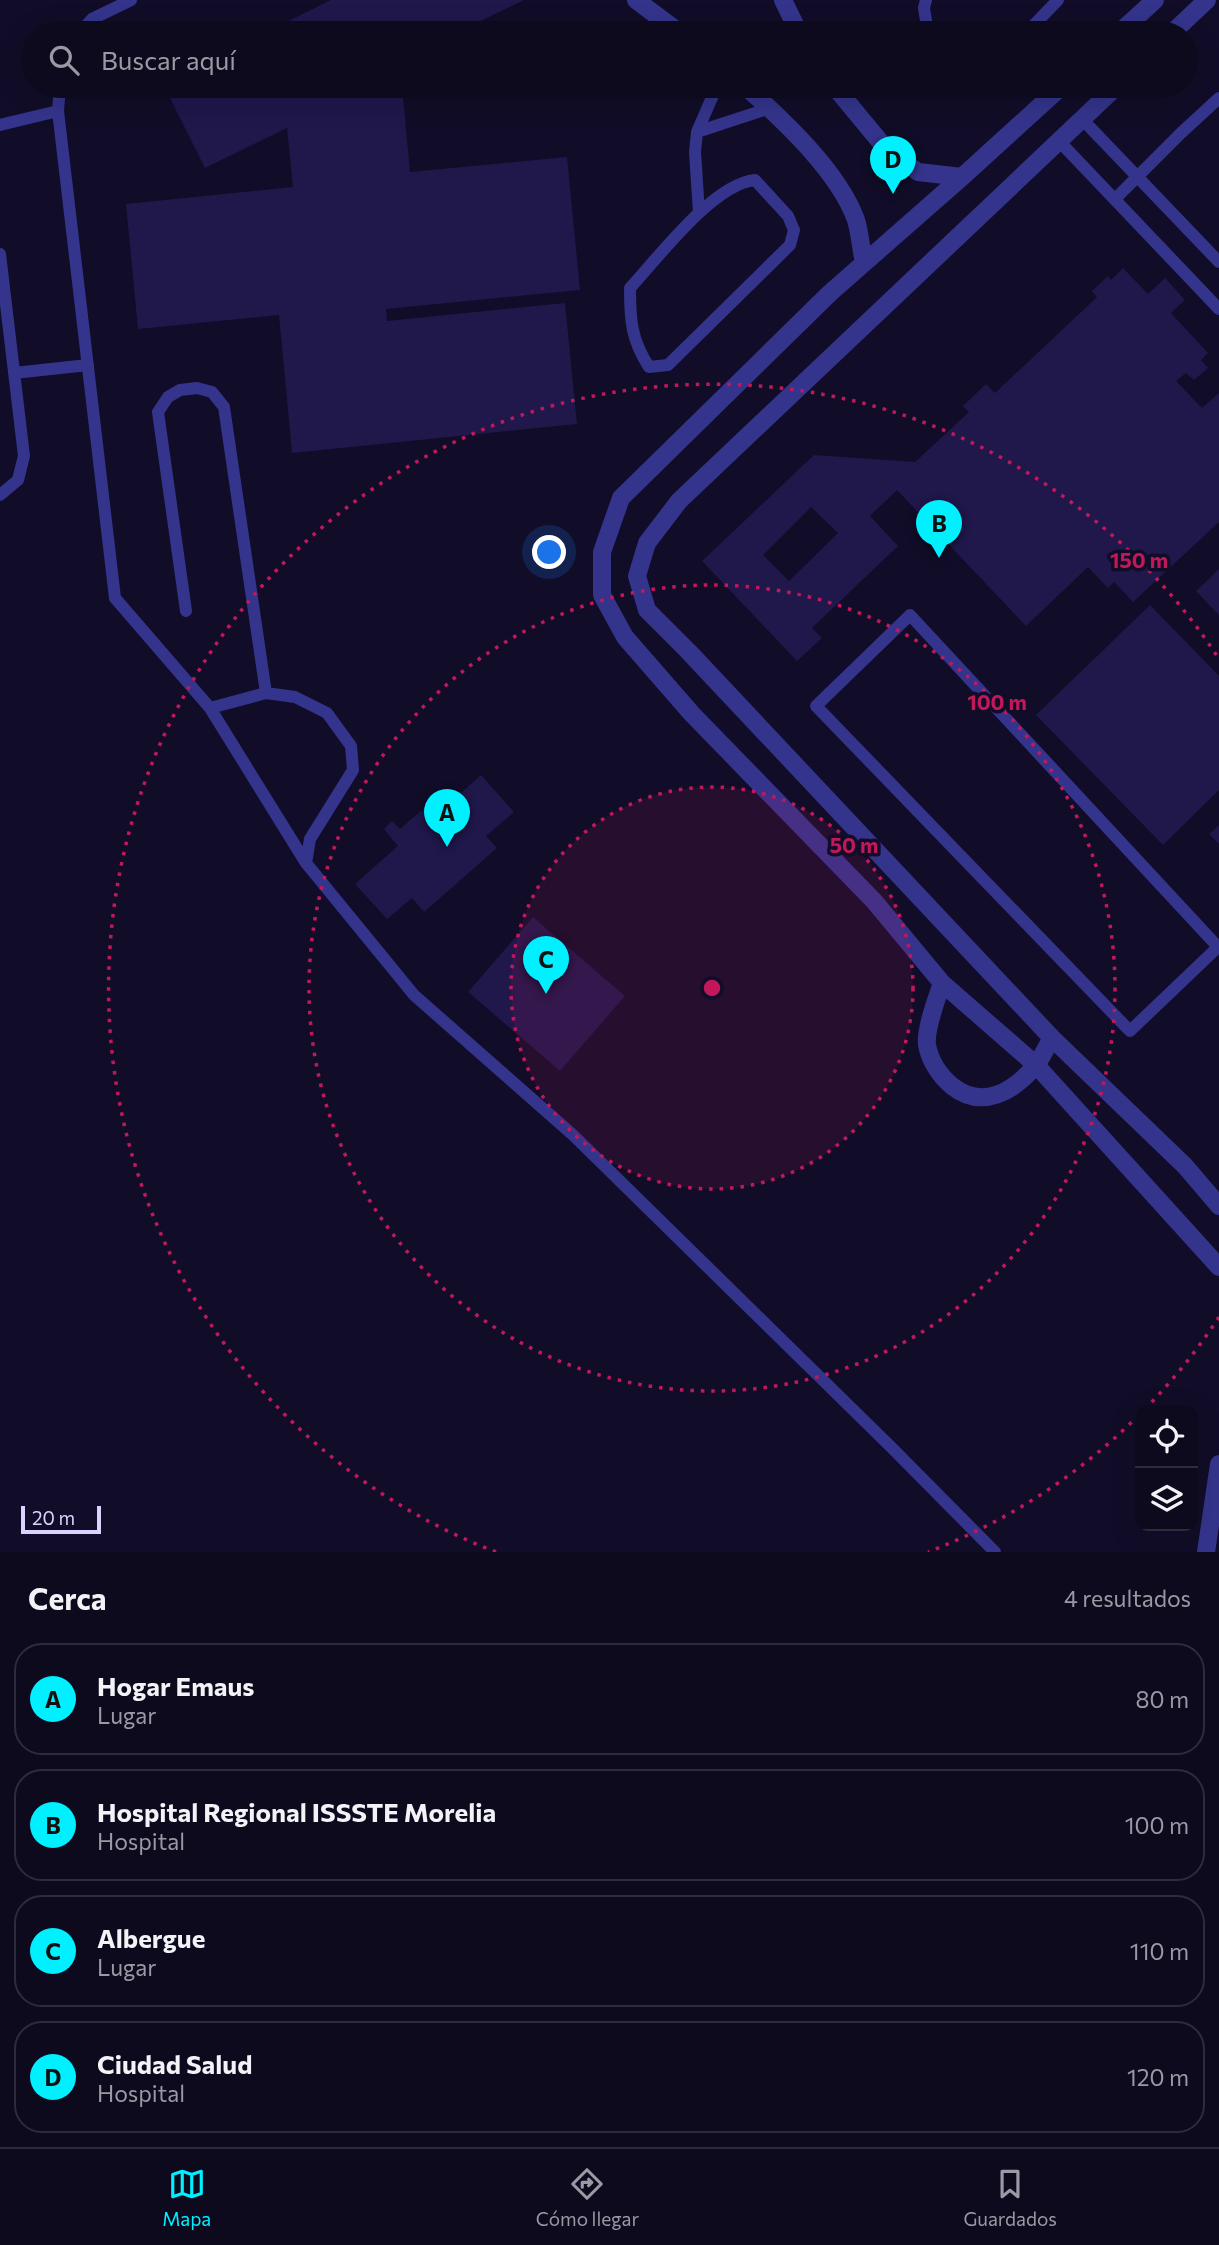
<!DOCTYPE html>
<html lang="es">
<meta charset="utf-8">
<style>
:root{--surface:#0d0a1e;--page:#1b182b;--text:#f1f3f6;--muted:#9a9aa4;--line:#2d2b3c;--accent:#00f0ff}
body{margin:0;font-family:Commissioner,sans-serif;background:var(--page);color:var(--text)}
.controls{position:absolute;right:21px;bottom:21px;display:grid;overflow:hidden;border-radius:14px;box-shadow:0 7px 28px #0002}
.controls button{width:63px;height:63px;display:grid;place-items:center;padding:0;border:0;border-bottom:2px solid var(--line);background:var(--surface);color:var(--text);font:35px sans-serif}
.scale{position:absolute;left:21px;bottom:18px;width:80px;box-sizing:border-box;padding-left:7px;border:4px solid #d8d4ff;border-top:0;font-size:19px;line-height:24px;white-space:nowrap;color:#d8d4ff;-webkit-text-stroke:5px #110d28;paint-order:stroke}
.you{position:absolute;left:550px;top:553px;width:24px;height:24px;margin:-18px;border:5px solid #fff;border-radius:50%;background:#1a73e8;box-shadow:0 0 0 10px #1a73e833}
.badge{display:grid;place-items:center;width:46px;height:46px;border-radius:50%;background:var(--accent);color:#111;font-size:23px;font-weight:700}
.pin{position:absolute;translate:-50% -58px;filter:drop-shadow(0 2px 4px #0008)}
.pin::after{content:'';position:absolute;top:37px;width:24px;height:21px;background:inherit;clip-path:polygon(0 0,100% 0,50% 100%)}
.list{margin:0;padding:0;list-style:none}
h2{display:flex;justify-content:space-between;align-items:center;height:91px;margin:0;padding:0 28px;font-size:30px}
h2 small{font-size:23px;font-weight:400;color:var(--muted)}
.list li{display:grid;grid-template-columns:46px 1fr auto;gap:21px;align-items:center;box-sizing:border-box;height:112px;margin:0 14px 14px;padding:0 14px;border:2px solid var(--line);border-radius:28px}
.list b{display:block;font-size:26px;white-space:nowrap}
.list p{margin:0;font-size:23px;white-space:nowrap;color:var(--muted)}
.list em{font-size:23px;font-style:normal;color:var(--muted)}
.icon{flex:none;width:38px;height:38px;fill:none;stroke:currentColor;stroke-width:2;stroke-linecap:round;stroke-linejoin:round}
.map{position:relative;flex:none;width:1219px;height:1552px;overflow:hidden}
.search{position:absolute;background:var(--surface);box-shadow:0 7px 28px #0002;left:21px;right:21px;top:21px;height:77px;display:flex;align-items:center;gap:18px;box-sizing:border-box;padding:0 24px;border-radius:38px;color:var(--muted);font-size:26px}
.sheet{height:595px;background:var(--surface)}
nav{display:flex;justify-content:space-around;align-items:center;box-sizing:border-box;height:98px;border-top:2px solid var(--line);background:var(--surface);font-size:19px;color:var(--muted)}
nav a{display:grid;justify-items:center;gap:4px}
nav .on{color:var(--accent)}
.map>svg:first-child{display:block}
.building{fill:#20174b;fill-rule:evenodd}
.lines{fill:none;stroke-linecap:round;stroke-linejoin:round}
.service{stroke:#34348c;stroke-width:12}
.minor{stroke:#34348c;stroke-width:18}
.ring{fill:none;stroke:#c2185b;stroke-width:3.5;stroke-dasharray:3.5 7}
.centre{fill:#c2185b;stroke:#110d28;stroke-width:3.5}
.ring-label{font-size:21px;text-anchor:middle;font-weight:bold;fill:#c2185b;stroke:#110d28;stroke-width:7;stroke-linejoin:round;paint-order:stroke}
</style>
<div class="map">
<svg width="1219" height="1552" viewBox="0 0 1219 1552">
<rect width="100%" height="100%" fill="#110d28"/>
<path class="building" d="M331 0H524L456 33H264Z
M164 86H402L410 172 567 157 580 290 386 309 387 321 565 303 577 424 292 453 279 315 138 329 126 204 293 187 287 128 205 168Z
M1123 268 1148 294 1165 278 1185 300 1171 313 1208 353 1201 360 1208 368 1194 380 1186 373 1176 381 1202 408 1219 393V522L1133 602 1114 582 1108 588 1088 567 1026 626 897 490 870 516 898 546 812 628 822 638 797 661 702 561 814 455 915 462 969 412 963 406 986 384 995 393 1097 297 1092 291 1108 276 1111 280ZM811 507 838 533 789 581 763 555Z
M1219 569V615L1196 591Z
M1150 605 1219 676V790L1163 845 1036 715Z
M481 775 514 812 486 836 497 848 424 912 412 898 387 919 355 884 398 846 384 829 392 821 400 829 422 810 431 820Z
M1219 825V844L1209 834Z
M533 917 625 996 560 1071 468 992Z"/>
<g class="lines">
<path class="service" d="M926 0 924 8 928 33
M79 33 92 19 131 0
M1026 33 1058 0
M60 86 58 111 115 598 210 708 266 693 295 697 327 713 351 746 353 770 310 839 306 863 414 995 573 1135 891 1447 995 1552
M1082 119 1219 262
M0 125 58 111
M697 132 770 108
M1059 141 1219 309
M755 180 788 216 794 230 790 245 668 365 649 367C631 339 630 320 630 288 658 258 713 184 755 180Z
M1115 199 1181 133 1219 98
M699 213 695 152 697 132 717 86
M0 254 24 456 18 480 0 495
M14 373 88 365
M186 611 158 412 168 397 180 390 197 388 212 392 224 407 266 693
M210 708 306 863
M1218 947 910 615 816 706 1130 1031 1219 946"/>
<path class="minor" d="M636 0 680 33
M783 0 799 33
M1119 33 1155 0
M1172 33 1207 0
M745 86C783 120 839 172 856 220 860 233 861 249 864 263
M834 86 887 150 918 172 962 177
M1062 86 962 177 830 293 621 498 602 552V595L625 637 692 714 874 901 942 983 1036 1065 1219 1267
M1117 86 679 501 647 543 637 576 647 610 689 652 1052 1038 1185 1166 1219 1206
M942 983C937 998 925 1029 927 1045 930 1061 940 1076 952 1086 982 1110 1013 1092 1035 1066 1042 1058 1046 1047 1052 1038
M1206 1552 1219 1464"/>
</g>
<circle cx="712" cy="988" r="201" fill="#c2185b" fill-opacity=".12"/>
<g class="ring">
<circle cx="712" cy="988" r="201"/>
<circle cx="712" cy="988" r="403"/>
<path d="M1219 1317A604 604 0 0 1 1146 1408M1139 1415A604 604 0 0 1 928 1552M496 1552A604 604 0 1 1 1219 659"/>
</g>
<circle cx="712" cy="988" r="10" class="centre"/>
<g class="ring-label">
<text x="1139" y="568">150 m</text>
<text x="997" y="710">100 m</text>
<text x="854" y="853">50 m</text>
</g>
</svg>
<div class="controls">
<button><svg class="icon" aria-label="locate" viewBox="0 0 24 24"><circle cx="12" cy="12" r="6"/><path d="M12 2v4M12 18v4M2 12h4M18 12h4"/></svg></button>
<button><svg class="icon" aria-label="layers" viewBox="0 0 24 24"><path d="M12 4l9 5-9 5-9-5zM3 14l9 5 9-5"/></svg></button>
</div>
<div class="scale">20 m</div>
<div class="you"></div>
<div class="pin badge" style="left:447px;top:847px">A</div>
<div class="pin badge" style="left:939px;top:558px">B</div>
<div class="pin badge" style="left:546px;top:994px">C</div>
<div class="pin badge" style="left:893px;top:194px">D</div>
<div class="search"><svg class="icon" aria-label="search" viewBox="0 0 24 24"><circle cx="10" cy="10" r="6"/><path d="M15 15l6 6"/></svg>Buscar aquí</div>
</div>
<section class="sheet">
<h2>Cerca<small>4 resultados</small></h2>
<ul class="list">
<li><span class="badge">A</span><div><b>Hogar Emaus</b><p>Lugar</p></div><em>80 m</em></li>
<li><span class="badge">B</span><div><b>Hospital Regional ISSSTE Morelia</b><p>Hospital</p></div><em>100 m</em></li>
<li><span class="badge">C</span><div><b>Albergue</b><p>Lugar</p></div><em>110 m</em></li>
<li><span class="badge">D</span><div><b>Ciudad Salud</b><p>Hospital</p></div><em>120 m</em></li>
</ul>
</section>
<nav>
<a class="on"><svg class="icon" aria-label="map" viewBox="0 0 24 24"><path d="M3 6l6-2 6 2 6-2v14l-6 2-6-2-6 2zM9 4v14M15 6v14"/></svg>Mapa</a>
<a><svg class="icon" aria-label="directions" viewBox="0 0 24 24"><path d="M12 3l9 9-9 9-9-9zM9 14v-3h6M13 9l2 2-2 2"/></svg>Cómo llegar</a>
<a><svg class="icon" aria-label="saved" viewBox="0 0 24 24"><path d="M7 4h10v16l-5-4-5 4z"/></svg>Guardados</a>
</nav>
